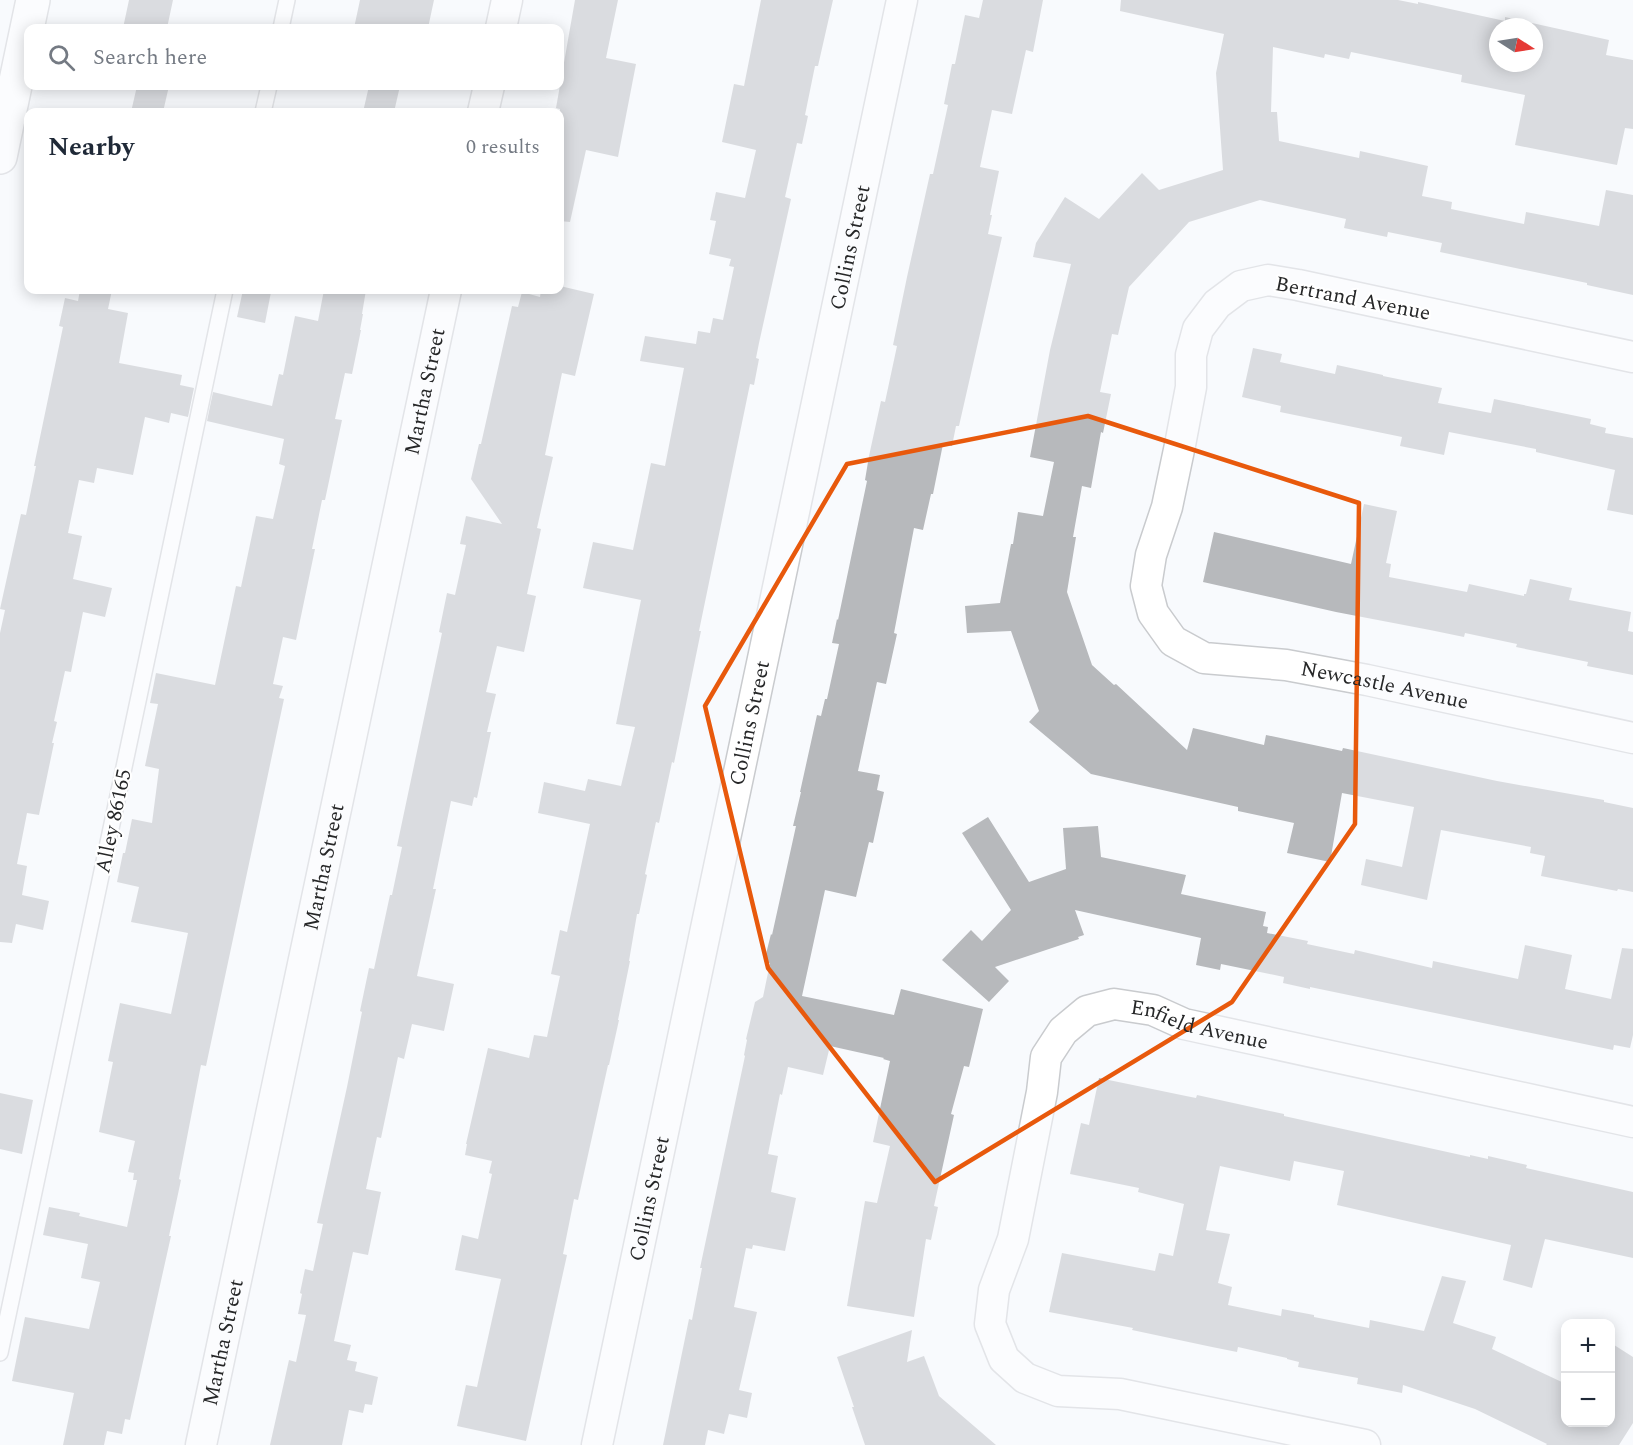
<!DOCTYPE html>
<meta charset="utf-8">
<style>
:root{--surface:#fff;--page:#f6f6f7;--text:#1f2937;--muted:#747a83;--line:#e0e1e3}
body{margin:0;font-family:Spectral,serif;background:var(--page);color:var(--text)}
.controls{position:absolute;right:18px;bottom:18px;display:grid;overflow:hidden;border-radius:12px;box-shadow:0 3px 15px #0003}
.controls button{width:54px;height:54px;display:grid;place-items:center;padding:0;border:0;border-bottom:2px solid var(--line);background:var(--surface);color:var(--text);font:30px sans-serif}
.compass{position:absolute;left:1489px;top:18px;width:54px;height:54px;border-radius:50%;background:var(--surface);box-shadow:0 3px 15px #0003;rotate:102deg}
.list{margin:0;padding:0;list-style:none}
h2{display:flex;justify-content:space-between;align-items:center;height:78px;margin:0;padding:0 24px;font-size:26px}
h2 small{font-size:20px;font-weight:400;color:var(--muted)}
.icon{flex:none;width:33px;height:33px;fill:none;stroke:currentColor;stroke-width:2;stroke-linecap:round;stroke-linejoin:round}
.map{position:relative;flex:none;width:1633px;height:1445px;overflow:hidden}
.search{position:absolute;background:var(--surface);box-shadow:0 3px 15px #0003;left:24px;top:24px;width:540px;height:66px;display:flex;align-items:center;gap:15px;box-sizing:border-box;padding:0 21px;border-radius:12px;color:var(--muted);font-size:22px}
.panel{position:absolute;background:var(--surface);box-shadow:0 3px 15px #0003;left:24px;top:108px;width:540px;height:186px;border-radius:12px}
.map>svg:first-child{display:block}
.building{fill:#b7b9bc;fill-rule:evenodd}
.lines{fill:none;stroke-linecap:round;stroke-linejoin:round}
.service-casing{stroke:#c9cbce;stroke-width:18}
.minor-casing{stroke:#c9cbce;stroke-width:33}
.primary-casing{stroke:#c9cbce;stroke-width:36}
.service{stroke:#fff;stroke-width:15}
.minor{stroke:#fff;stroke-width:30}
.primary{stroke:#fff;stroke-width:33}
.marked{fill:none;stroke:#e8590c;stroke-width:4.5;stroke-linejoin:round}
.labels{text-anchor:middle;stroke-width:4.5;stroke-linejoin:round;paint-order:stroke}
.street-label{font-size:21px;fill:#262728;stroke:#fff}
</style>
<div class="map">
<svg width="1633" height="1445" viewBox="0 0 1633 1445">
<rect width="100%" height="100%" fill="#f8fafd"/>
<path class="building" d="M129 0H173L167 28H123Z
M360 0H434L428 28H354Z
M575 0H618L606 58 636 64 618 157 586 150 570 222 560 221V109L556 108Z
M761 0H833L818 66H815L805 115 808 116 802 144 797 143 785 197 791 199 759 343 756 358 759 359 754 385 750 384 699 631H701L674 763 672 762 659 823 656 822 645 874 647 875 639 914H637L629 961H630L618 1020H619L609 1065H608L578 1200 574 1199 563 1254 567 1255 526 1441 457 1426 466 1385 477 1387 501 1279 455 1270 462 1235 478 1239 492 1174 489 1173 492 1161 465 1155 467 1144H466L488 1048 529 1058 534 1035 547 1037 560 976 551 974 560 930 567 932 590 824 538 813 544 782 585 791 588 779 621 786 635 727 616 724 641 600 583 588 593 542 633 550 651 463 665 466 684 368 640 361 645 336 696 344 698 331 710 333 713 318 723 320 734 267 729 266 731 259 709 254 716 221 710 220 716 192 745 198 756 150 722 142 734 84 744 86Z
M983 0H1043L1033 52 1026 50 1012 114 992 110 980 167 999 171 990 215H992L988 234 1002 237 959 426H956L952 446 943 444 933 494H931L923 530 914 528 894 633 897 634 886 684 877 682 858 771 880 775 877 790 884 792 873 843 869 842 856 897 825 890 802 996 894 1015 901 989 983 1009 969 1067 964 1066 951 1114 954 1115 934 1206 938 1207 931 1240 926 1239 914 1317 847 1306 865 1201 877 1203 890 1146 873 1142 890 1061 883 1059 884 1058 830 1046 823 1075 788 1067 782 1095 780 1094 768 1154 778 1156 771 1192 796 1198 785 1251 753 1245 752 1249 746 1248 734 1307 757 1312 739 1390 752 1393 747 1418 729 1414 724 1434 708 1430 705 1445H663L689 1319 692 1320 702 1268H700L745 1056 744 1055 747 1040 746 1039 755 1002 763 997 770 963 764 962 771 934 772 935 796 826H793L801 792H800L817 715 821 716 825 699H827L839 644 832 643 837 619 838 620 867 481 865 480 869 456 881 401 885 402 897 346 893 345 907 277 930 174H933L948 105 944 104 952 64H955L965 15 979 18Z
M1121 0H1398L1418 4V2L1505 21V17L1609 40 1606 55 1633 60V129L1625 128 1617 165 1515 145 1525 95 1461 82 1462 75 1351 52 1349 59 1325 54 1324 58 1273 47 1271 112H1277L1279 141 1359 158 1360 151 1428 166 1422 196 1452 202 1451 209 1524 224 1526 212 1599 226 1606 190 1633 195V295L1587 285V283L1440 252 1442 243 1388 232 1387 237 1344 228 1346 219 1260 200 1189 222 1129 287 1118 335 1112 334 1100 392 1111 394 1103 433 1101 432 1091 488 1082 486 1073 537H1076L1067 592 1092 665 1114 685 1116 684 1187 750 1193 728 1264 745 1266 735 1342 751 1343 748 1497 781 1604 800V802L1633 808V892L1618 889 1617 891 1541 876 1545 856 1530 853 1531 847 1441 830 1427 900 1361 885 1366 859 1402 867 1414 807 1342 793 1330 862 1287 853 1294 823 1238 811V807L1091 774 1029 722 1039 711 1011 631 967 633 965 606 1000 603 1011 544H1013L1018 512 1043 516 1054 462 1030 457 1050 350 1071 264 1033 257 1036 243 1065 197 1099 219 1142 173 1159 190 1223 170 1216 73 1224 34 1120 11ZM1498 27H1534V63H1498Z
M137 86H169L163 112H131Z
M369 86H400L394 112H363Z
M560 286 594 294 575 376 562 373 545 455 553 457 537 528 541 529 527 594 536 596 524 652 497 646 486 692 496 694 487 732H491L477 798 474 797 472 806 451 801 433 889H436L417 976 454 984 444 1031 412 1024 404 1059 398 1057 381 1138 377 1137 366 1189 381 1192 368 1255 353 1252 334 1341 351 1345 347 1360 357 1362 355 1371 378 1377 372 1405 365 1404 363 1413 349 1410 342 1445H270L289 1360 296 1362 306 1315 298 1314 302 1294 300 1293 305 1269 313 1271 323 1224 317 1223 347 1087 362 1012 360 1011 369 968 374 969 390 895H392L402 847 397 846 442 633 439 632 447 593 455 595 466 545 460 544 466 516 502 524 471 479 479 444H481L512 306 518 307 522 292 540 297 541 290H560Z
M80 290H112L108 309 128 313 119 363 182 375 180 385 194 388 188 417 171 413 169 423 145 417 133 475 97 468 94 483 79 480 68 533 82 536 73 579 112 588 105 617 83 612 71 672 65 671 54 721 57 722 52 743H54L39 815 27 813 17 864 27 866 22 895 49 901 43 930 16 924 12 943 0 942V633L5 610 0 609 21 514 26 515 36 466H34L63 327 59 326 65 298 78 301Z
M243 290H258L271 292 265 323 237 317Z
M324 290H366L362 314H363L360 330H361L352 374 345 373 335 419 342 420 325 500H322L312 549H315L296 640 283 637 273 684 283 686 279 698 284 699 206 1066 201 1065 179 1179 181 1180 169 1236H171L130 1420 125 1419 122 1434 107 1431 104 1445H63L74 1393 12 1381 25 1317 89 1329 100 1282 81 1278 88 1244 43 1235 49 1207 80 1213 79 1216 127 1227 137 1180H133L134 1173 128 1172 135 1141 99 1132 113 1062 108 1061 120 1003 171 1014 188 933 131 922 139 887 117 882 123 853H125L132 819 152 823 159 769 145 766 158 704 150 703 156 673 215 685 236 586 241 587 256 516 273 519 285 466 279 464 284 439 207 421 213 392 272 406 279 374 283 375 295 316 318 321Z
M1253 348 1282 354 1280 362 1335 374 1337 365 1383 375V376L1442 388 1438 403 1491 413 1494 399 1591 419 1590 424 1606 428 1605 433 1633 438V515L1607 510 1615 470 1536 452V449L1449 432 1444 455 1400 446 1402 437 1280 412 1281 406 1242 397Z
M1364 504 1397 511 1386 563 1391 564 1389 577 1467 592 1469 584 1524 596V594H1526L1530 579 1572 588 1569 600 1631 612 1628 631 1633 632V675L1587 666 1588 662 1516 647 1517 644 1465 633 1464 637 1430 630 1336 612 1203 582 1214 532 1351 564Z
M988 817 1029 882 1066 869 1063 828 1098 826 1101 857 1186 875 1181 894 1266 912 1263 926 1268 927 1267 933 1308 941 1307 944 1354 954 1355 950 1432 968 1433 961 1518 979 1525 945 1572 955 1565 989 1611 999 1622 948 1633 949V1035L1630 1048 1614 1045 1613 1050 1310 987V989L1283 983 1284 977 1221 964 1220 970 1196 965 1201 938 1075 910 1084 935 1078 937 1079 939 995 967 1009 981 989 1002 942 960 971 930 982 941 1011 910 962 833Z
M1099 1078 1186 1096 1196 1098 1197 1095 1284 1114V1116L1470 1157V1155L1488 1159V1156L1527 1165 1526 1168 1633 1192V1258L1545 1239 1532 1288 1503 1280 1511 1245 1337 1205 1344 1171 1294 1161 1290 1181 1220 1166 1206 1230 1230 1234 1218 1283 1232 1287 1228 1305 1281 1316 1282 1309 1314 1315V1317L1369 1328 1370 1320 1424 1331 1442 1276 1466 1281 1453 1323 1496 1337 1492 1349 1566 1384V1422H1611V1343L1633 1357V1423L1619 1445H1546L1547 1444 1475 1409 1403 1385 1402 1393 1357 1384 1358 1378 1298 1367 1299 1362 1287 1359V1358L1238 1347 1237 1352 1212 1347 1132 1330 1133 1328 1049 1312 1062 1253 1155 1271 1159 1253 1173 1256 1184 1204 1138 1192 1139 1188 1070 1174 1081 1123 1089 1125Z
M0 1093 33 1100 22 1154 0 1149Z
M912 1330 907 1362 924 1356 939 1396 996 1445H865L852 1407H854L837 1357Z"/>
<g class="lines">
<defs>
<path id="service" d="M281 28 287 0
M263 112 269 86
M0 1353 225 290"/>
<g id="minor">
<path d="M501 28 507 0"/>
<path d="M483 112 489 86"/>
<path id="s1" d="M1633 357 1298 285 1268 280 1241 286 1217 304 1198 329 1191 355V387L1180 445 1167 507 1151 555 1146 586 1153 613 1173 641 1204 658 1286 665 1367 680 1633 738"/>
<path id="s2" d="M201 1445 446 290"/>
<path id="s3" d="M597 1445 902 0"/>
<path id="s4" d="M1365 1445 1120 1394 1058 1391 1025 1378 1004 1359 990 1324 994 1290 1013 1239 1042 1092 1046 1057 1063 1031 1087 1011 1114 1004 1153 1010 1184 1024 1633 1122"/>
</g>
<path id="primary" d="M0 157 33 0"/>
</defs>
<use href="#service" class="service-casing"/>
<use href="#minor" class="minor-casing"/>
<use href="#primary" class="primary-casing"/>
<use href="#service" class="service"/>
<use href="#minor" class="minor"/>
<use href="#primary" class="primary"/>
</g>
<path d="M0 0H1633V1445H0ZM1088 416 1359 503 1355 824 1232 1002 935 1182 768 968 705 706 847 464Z" fill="#f8fafd" fill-opacity=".55" fill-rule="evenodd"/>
<path class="marked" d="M1088 416 1359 503 1355 824 1232 1002 935 1182 768 968 705 706 847 464Z"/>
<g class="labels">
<g class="street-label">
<text dy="7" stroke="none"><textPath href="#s3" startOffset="1224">Collins Street</textPath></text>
<text transform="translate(1353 298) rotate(11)" y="7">Bertrand Avenue</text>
<text dy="7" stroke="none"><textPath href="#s2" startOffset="1077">Martha Street</textPath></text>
<text dy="7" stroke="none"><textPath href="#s1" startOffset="1006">Newcastle Avenue</textPath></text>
<text dy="7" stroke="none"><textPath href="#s3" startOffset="738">Collins Street</textPath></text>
<text transform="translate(113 821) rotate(-78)" y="7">Alley 86165</text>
<text dy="7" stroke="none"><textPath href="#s2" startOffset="591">Martha Street</textPath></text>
<text dy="7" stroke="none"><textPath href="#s4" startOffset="866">Enfield Avenue</textPath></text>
<text dy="7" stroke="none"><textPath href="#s3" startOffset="252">Collins Street</textPath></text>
<text dy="7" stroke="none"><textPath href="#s2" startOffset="105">Martha Street</textPath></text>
</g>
</g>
</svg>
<div class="controls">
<button>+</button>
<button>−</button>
</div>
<svg class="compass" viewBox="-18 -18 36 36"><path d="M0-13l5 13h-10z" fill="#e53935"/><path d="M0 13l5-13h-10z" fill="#747a83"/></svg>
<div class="search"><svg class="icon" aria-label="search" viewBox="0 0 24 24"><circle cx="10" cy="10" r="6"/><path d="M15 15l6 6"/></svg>Search here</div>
<section class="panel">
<h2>Nearby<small>0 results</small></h2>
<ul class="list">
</ul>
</section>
</div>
